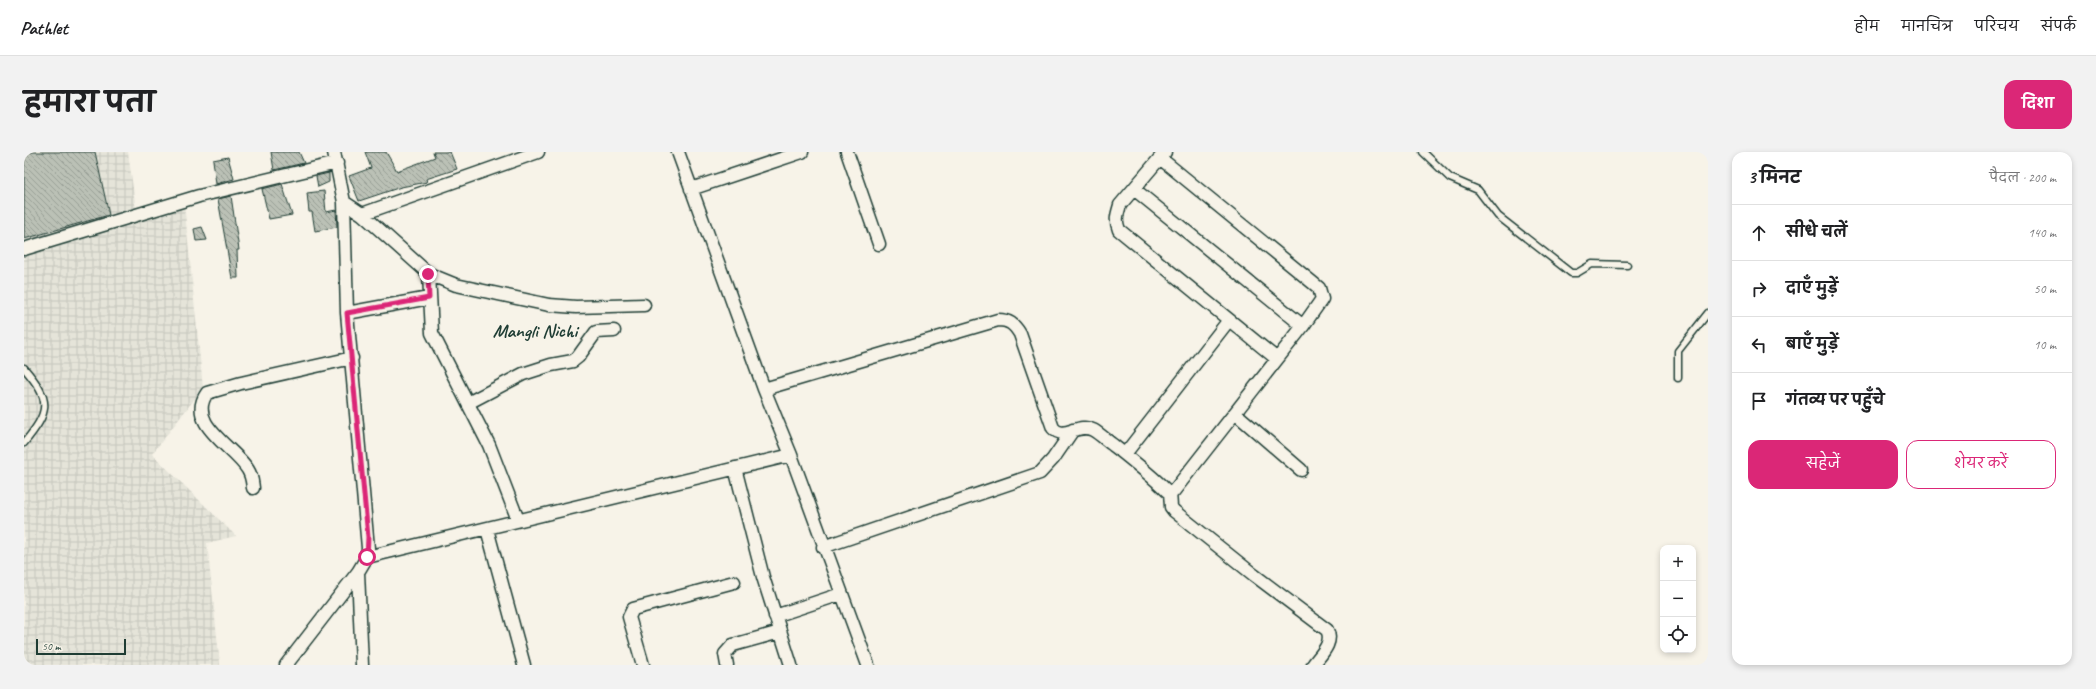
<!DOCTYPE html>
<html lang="hi">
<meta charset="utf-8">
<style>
:root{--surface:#fff;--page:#f2f2f2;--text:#202124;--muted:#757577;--line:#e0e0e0;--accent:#db2777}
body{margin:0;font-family:Caveat,"Playpen Sans Deva",sans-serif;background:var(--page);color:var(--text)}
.controls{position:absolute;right:12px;bottom:12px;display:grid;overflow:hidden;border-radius:8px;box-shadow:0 2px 6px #0003}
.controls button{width:36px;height:36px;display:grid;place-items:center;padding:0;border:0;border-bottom:1px solid var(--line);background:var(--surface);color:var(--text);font:20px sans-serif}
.scale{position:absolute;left:12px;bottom:10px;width:90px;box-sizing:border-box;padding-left:4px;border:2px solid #1f3d34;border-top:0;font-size:11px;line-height:14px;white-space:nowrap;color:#1f3d34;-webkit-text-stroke:3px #f7f3e8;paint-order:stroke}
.stop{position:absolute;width:12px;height:12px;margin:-9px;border:3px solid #db2777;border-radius:50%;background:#fff}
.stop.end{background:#db2777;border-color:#fff;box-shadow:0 1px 4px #0008}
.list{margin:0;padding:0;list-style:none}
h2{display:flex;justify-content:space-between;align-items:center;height:52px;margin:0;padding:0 16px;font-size:17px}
h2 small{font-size:13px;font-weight:400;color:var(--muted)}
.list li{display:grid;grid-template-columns:26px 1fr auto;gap:12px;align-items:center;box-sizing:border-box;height:56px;padding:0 16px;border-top:1px solid var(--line)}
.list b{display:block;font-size:15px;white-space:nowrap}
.list em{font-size:13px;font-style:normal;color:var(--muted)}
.actions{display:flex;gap:8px;padding:12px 16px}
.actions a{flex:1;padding:9px 0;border:1px solid var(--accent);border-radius:12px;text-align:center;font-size:14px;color:var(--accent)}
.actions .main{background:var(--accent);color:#fff}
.icon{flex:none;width:22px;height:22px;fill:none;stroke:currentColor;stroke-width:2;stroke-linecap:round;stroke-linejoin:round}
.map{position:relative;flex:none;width:1684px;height:513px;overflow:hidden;border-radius:12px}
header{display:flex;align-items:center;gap:24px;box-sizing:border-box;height:56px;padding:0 20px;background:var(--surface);border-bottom:1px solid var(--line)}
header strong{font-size:19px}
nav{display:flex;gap:22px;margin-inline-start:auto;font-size:14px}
.intro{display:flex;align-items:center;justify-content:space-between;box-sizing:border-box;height:96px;padding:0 24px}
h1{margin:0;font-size:28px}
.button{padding:10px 18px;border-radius:12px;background:var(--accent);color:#fff;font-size:14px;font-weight:700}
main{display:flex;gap:24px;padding:0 24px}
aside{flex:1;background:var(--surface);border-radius:12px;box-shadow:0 2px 6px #0003}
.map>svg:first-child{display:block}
.industrial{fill:url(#industrial-grid)}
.building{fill:url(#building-back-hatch);stroke:#1f3d34}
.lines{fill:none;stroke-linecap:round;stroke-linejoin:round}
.service-casing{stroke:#1f3d34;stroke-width:9}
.minor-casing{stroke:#1f3d34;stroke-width:15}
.service{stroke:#f7f3e8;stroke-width:6}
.minor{stroke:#f7f3e8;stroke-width:12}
.route{stroke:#db2777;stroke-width:5}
.labels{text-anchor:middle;stroke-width:4;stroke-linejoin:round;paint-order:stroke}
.quarter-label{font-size:19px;font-weight:bold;fill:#1f3d34;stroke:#f7f3e8}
</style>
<header>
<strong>Pathlet</strong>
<nav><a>होम</a><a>मानचित्र</a><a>परिचय</a><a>संपर्क</a></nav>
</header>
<div class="intro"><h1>हमारा पता</h1><a class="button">दिशा</a></div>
<main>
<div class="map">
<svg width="1684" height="513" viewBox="0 0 1684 513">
<defs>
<pattern id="industrial-grid" width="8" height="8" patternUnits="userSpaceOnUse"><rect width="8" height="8" fill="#e5e4d9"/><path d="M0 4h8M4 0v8" fill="none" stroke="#c4c4bb"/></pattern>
<pattern id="building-back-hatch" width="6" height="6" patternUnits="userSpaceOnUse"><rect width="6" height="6" fill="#bbc1b6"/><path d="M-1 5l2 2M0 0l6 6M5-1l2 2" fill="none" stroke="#979e95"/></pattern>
</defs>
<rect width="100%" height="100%" fill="#f7f3e8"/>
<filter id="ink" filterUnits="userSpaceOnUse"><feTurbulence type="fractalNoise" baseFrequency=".025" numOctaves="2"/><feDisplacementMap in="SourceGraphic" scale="8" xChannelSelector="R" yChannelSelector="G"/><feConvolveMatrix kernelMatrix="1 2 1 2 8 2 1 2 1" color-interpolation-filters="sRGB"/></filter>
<g filter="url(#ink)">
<path class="industrial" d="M0 0H104L112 58 160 51 179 236 128 302 212 384 183 391 196 513H0Z"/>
<path class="building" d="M0 0H71L85 63 0 87Z
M247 0H275L280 11 250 18Z
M341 0H362L373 19 411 5 409 0H426L433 17 402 27 403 30 377 35 335 49 325 24 347 16Z
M204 5 210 27 192 32 189 8Z
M305 21V30L294 35 292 24Z
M258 32 268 63 245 67 238 37Z
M300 39 302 60 312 58 313 75 291 79 288 60H285L283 41Z
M207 44 215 98H213L214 126H208L194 47Z
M178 75 183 88 172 89 170 77Z"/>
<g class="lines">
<defs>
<path id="service" d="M1399 0 1426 26 1454 38 1474 64 1547 121H1553L1568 112 1603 113
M0 216C28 249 26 259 0 291
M1654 226V199L1684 161"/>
<path id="minor" d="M654 0 740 237 767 303 844 513
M823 0 855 92
M1141 0 1096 53C1093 63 1091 68 1095 78L1253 207
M667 37 778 0
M1110 37 1279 174
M320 50 338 62 514 0
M338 62 405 122 432 133 525 153 552 155 620 153
M0 97 175 44 313 11
M405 122 408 181 465 293 494 368
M323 161 405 146
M740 237 974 168C985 168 990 172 996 182L1029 276C1040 289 1054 270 1069 278 1076 282 1082 288 1089 293 1108 308 1126 322 1143 339L1149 340 1279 174 1298 147 1295 136 1289 131 1136 6
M444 251 499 222 527 213 549 209 554 205 572 180 590 179
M1211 261 1277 318
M1101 302 1205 168
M711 316 739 425 767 513
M229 336C228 329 228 324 224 318 212 296 161 272 183 241L217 231 328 206
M1146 340 1147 355 1150 359 1230 423 1303 478C1310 491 1296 503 1289 513
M463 377 500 513
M799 395 1016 321 1029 307 1049 278
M343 405 767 303
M334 420 338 513
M751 464 817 442
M262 513 334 420 343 405 344 396 323 161 320 50 310 0
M619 513 605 465 609 457 710 430
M703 513 701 502 709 493 756 480"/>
</defs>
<use href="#service" class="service-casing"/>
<use href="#minor" class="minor-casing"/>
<use href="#service" class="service"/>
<use href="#minor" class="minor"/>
</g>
</g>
<g class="lines" filter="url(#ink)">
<path class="route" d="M343 405 344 385 323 161 405 146 404 122"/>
</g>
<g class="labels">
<g class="quarter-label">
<text x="511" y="185">Mangli Nichi</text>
</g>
</g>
</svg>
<div class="controls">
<button>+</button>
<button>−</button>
<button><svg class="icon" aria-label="locate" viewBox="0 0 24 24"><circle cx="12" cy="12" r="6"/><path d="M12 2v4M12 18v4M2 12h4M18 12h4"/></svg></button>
</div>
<div class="scale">50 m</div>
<div class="stop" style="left:343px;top:405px"></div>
<div class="stop end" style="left:404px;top:122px"></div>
</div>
<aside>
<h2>3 मिनट<small>पैदल · 200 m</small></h2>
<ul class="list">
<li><svg class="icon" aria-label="ahead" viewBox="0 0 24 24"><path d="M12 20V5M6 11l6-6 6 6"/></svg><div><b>सीधे चलें</b></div><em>140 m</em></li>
<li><svg class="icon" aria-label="right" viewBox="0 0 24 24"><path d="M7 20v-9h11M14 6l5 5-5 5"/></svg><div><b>दाएँ मुड़ें</b></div><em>50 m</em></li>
<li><svg class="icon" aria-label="left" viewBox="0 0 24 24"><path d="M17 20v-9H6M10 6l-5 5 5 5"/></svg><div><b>बाएँ मुड़ें</b></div><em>10 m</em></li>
<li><svg class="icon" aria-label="arrive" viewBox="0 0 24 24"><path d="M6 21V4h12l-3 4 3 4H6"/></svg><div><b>गंतव्य पर पहुँचे</b></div></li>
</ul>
<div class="actions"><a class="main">सहेजें</a><a>शेयर करें</a></div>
</aside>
</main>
